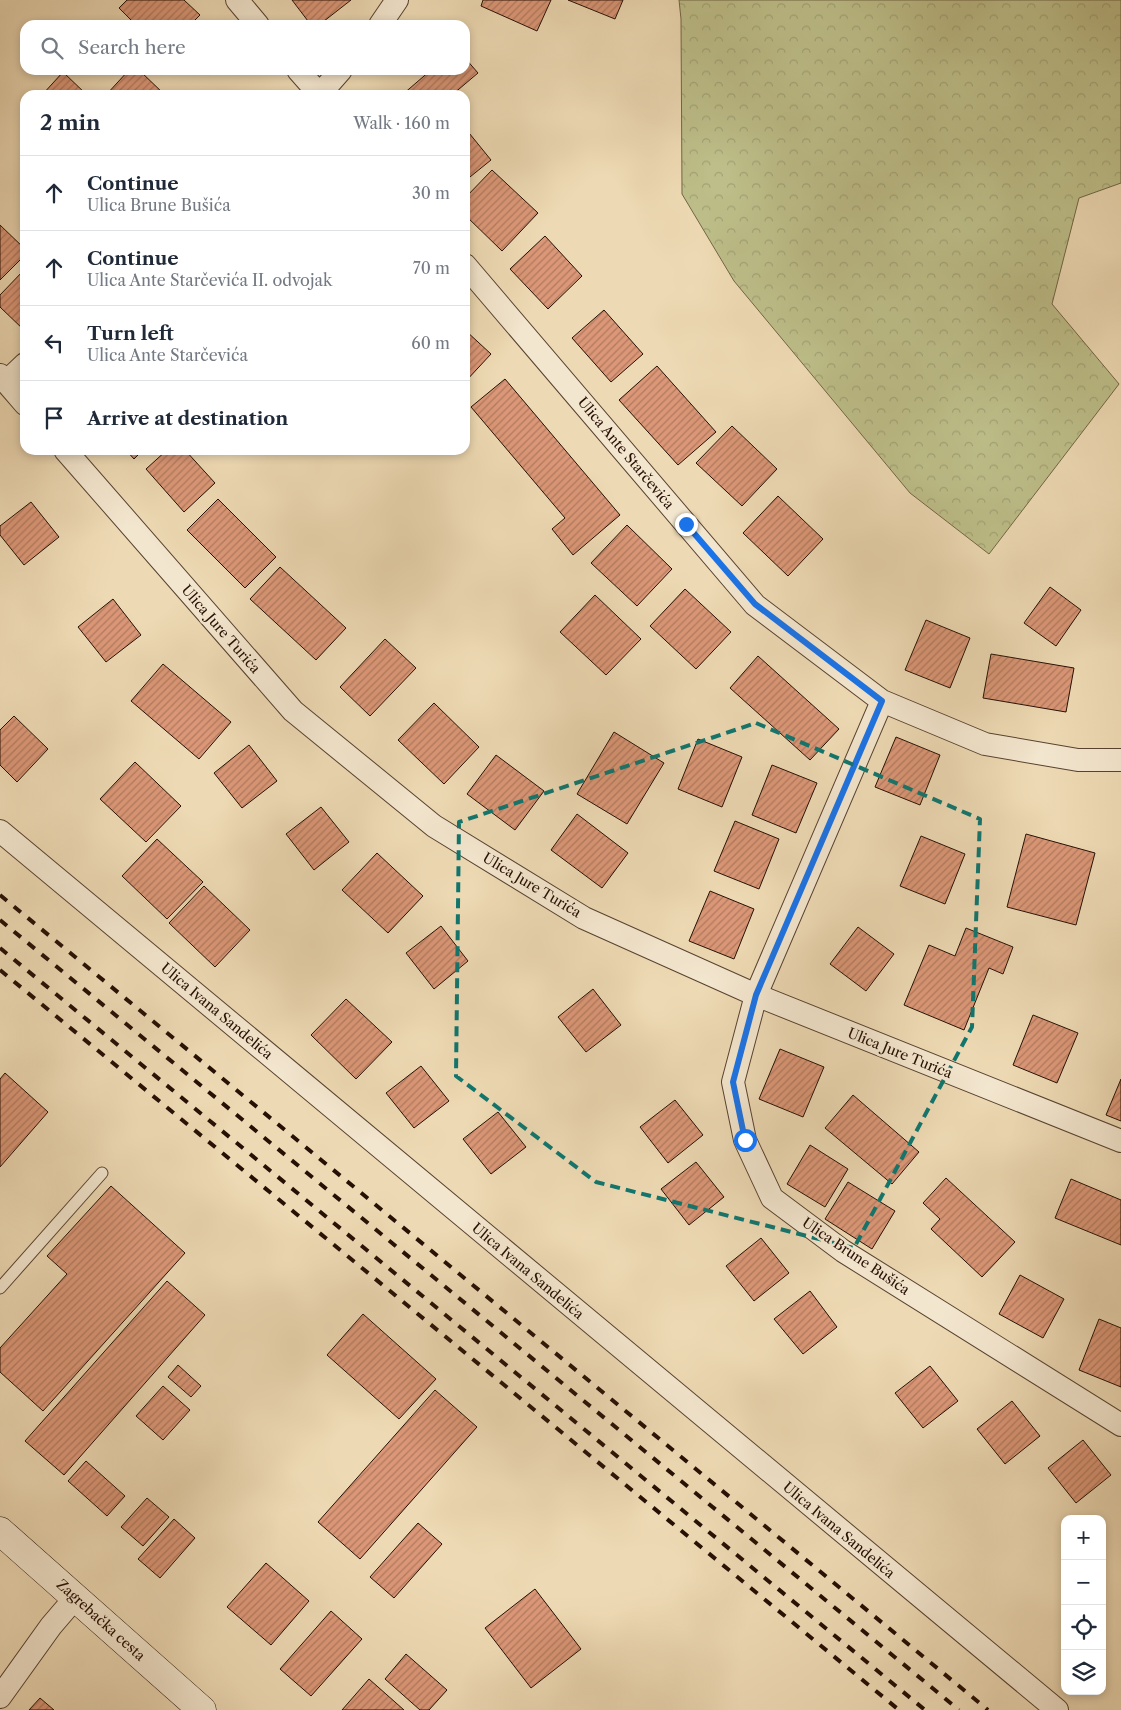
<!DOCTYPE html>
<meta charset="utf-8">
<style>
:root{--surface:#fff;--page:#f6f6f7;--text:#1f2937;--muted:#747a83;--line:#e0e1e3}
body{margin:0;font-family:"Libre Caslon Text",serif;background:var(--page);color:var(--text)}
.controls{position:absolute;right:15px;bottom:15px;display:grid;overflow:hidden;border-radius:10px;box-shadow:0 2px 8px #0003}
.controls button{width:45px;height:45px;display:grid;place-items:center;padding:0;border:0;border-bottom:1px solid var(--line);background:var(--surface);color:var(--text);font:25px sans-serif}
.stop{position:absolute;width:15px;height:15px;margin:-11px;border:4px solid #1a73e8;border-radius:50%;background:#fff}
.stop.end{background:#1a73e8;border-color:#fff;box-shadow:0 1px 5px #0008}
.list{margin:0;padding:0;list-style:none}
h2{display:flex;justify-content:space-between;align-items:center;height:65px;margin:0;padding:0 20px;font-size:21px}
h2 small{font-size:16px;font-weight:400;color:var(--muted)}
.list li{display:grid;grid-template-columns:32px 1fr auto;gap:15px;align-items:center;box-sizing:border-box;height:75px;padding:0 20px;border-top:1px solid var(--line)}
.list b{display:block;font-size:19px;white-space:nowrap}
.list p{margin:0;font-size:16px;white-space:nowrap;color:var(--muted)}
.list em{font-size:16px;font-style:normal;color:var(--muted)}
.icon{flex:none;width:28px;height:28px;fill:none;stroke:currentColor;stroke-width:2;stroke-linecap:round;stroke-linejoin:round}
.map{position:relative;flex:none;width:1121px;height:1710px;overflow:hidden}
.search{position:absolute;background:var(--surface);box-shadow:0 2px 8px #0003;left:20px;top:20px;width:450px;height:55px;display:flex;align-items:center;gap:12px;box-sizing:border-box;padding:0 18px;border-radius:15px;color:var(--muted);font-size:19px}
.panel{position:absolute;background:var(--surface);box-shadow:0 2px 8px #0003;left:20px;top:90px;width:450px;height:365px;border-radius:15px}
.map>svg:first-child{display:block}
.forest{fill:url(#forest-crowns);stroke:#726646}
.building{fill:url(#building-hatch);stroke:#260f04}
.lines{fill:none;stroke-linecap:round;stroke-linejoin:round}
.service-casing{stroke:#584230;stroke-width:13}
.minor-casing{stroke:#584230;stroke-width:24}
.secondary-casing{stroke:#260f04;stroke-width:29}
.service{stroke:#f3e6ce;stroke-width:11}
.minor{stroke:#f3e6ce;stroke-width:22}
.secondary{stroke:#f3e6ce;stroke-width:28}
.rail{stroke:#260f04;stroke-width:4;stroke-dasharray:9 9;stroke-linecap:butt}
.route{stroke:#1a73e8;stroke-width:6}
.marked{fill:none;stroke:#0f766e;stroke-width:4;stroke-dasharray:10 6;stroke-linejoin:round}
.labels{text-anchor:middle;stroke-width:5;stroke-linejoin:round;paint-order:stroke}
.street-label{font-size:14px;fill:#260f04;stroke:#f3e6ce}
</style>
<div class="map">
<svg width="1121" height="1710" viewBox="0 0 1121 1710">
<defs>
<pattern id="forest-crowns" width="20" height="18" patternUnits="userSpaceOnUse" patternTransform="scale(1.25)"><rect width="20" height="18" fill="#bdbe89"/><path d="M2 6a3 3 0 1 1 6 0M12 15a3 3 0 1 1 6 0" fill="none" stroke="#a2a275"/></pattern>
<pattern id="building-hatch" width="6" height="6" patternUnits="userSpaceOnUse" patternTransform="scale(1.25)"><rect width="6" height="6" fill="#db9777"/><path d="M-1 1l2-2M0 6l6-6M5 7l2-2" fill="none" stroke="#b17a5f"/></pattern>
</defs>
<rect width="100%" height="100%" fill="#edd9b3"/>
<filter id="stains"><feTurbulence type="fractalNoise" baseFrequency=".004" numOctaves="4"/><feColorMatrix values="0 0 0 0 .2 0 0 0 0 .09 0 0 0 0 .02 0 0 0 .5 -.17"/></filter>
<radialGradient id="worn" r=".72"><stop offset=".6" stop-color="#630" stop-opacity="0"/><stop offset="1" stop-color="#630" stop-opacity=".3"/></radialGradient>
<path class="forest" d="M679 0H1121V183L1079 198 1052 304 1119 384 989 554 910 493 734 281 682 194 681 19Z"/>
<path class="building" d="M127 0H184L200 15 190 25H136L119 8Z
M292 0H351L319 25H311Z
M483 0H551L537 31 481 6Z
M568 0H623L615 19Z
M465 58 478 73 452 95H402L431 70H465Z
M129 70H139L165 95H106Z
M63 72 87 95H42Z
M465 128 491 160 465 181Z
M492 170 538 213 502 251 465 215V198Z
M0 225 25 249V255L0 280Z
M545 236 582 276 548 309 510 269Z
M25 269V331L0 307V295Z
M604 310 643 354 611 382 572 338Z
M465 330 491 354 465 382Z
M657 366 716 432 678 465 619 400Z
M505 379 620 515 573 555 552 529 565 518 471 407Z
M732 426 777 469 742 506 696 463Z
M126 450H143L134 459Z
M167 450H185L215 483 184 512 146 469Z
M778 496 823 539 788 576 743 533Z
M218 499 276 557 245 588 187 530Z
M31 502 59 537 24 565 0 535V526Z
M627 525 672 569 637 606 591 563Z
M280 567 346 628 316 660 250 599Z
M1050 587 1081 610 1056 646 1024 623Z
M685 589 731 632 696 669 650 626Z
M595 595 641 639 606 675 560 632Z
M113 599 141 635 106 662 78 627Z
M926 620 970 638 950 688 905 670Z
M385 639 416 668 370 716 340 687Z
M991 654 1074 668 1066 712 983 698Z
M758 656 839 729 810 760 730 688Z
M163 664 231 722 199 759 131 701Z
M434 703 479 747 444 784 398 740Z
M14 716 48 749 17 782 0 765V730Z
M614 732 664 763 627 824 577 794Z
M896 737 940 755 920 805 875 787Z
M698 739 742 757 722 807 678 789Z
M249 745 277 781 242 808 214 773Z
M496 755 544 791 515 830 467 794Z
M135 762 181 806 146 842 100 799Z
M772 765 817 783 796 833 752 815Z
M321 807 349 842 314 870 286 834Z
M577 814 628 853 602 888 551 850Z
M735 821 779 839 759 889 714 871Z
M1026 834 1095 853 1076 925 1007 907Z
M921 836 965 854 945 904 900 886Z
M157 839 203 882 167 919 122 876Z
M377 853 423 896 388 933 342 890Z
M204 886 250 930 215 967 169 923Z
M710 891 754 909 734 959 689 941Z
M441 926 468 961 434 989 406 953Z
M858 927 894 954 866 991 830 964Z
M966 928 1013 947 1003 974 989 968 964 1030 904 1005 929 945 955 956Z
M593 989 621 1025 586 1052 558 1017Z
M346 999 392 1042 356 1079 311 1035Z
M1033 1015 1078 1033 1057 1083 1013 1065Z
M780 1049 824 1067 803 1117 759 1099Z
M421 1066 449 1101 414 1128 386 1093Z
M5 1073 48 1112 0 1167V1079Z
M1121 1079V1121L1106 1115Z
M853 1095 919 1152 892 1184 825 1128Z
M675 1100 703 1135 668 1163 640 1127Z
M498 1112 526 1147 491 1174 463 1139Z
M810 1145 848 1169 825 1207 787 1184Z
M696 1162 724 1197 689 1225 661 1189Z
M946 1178 1015 1242 982 1277 931 1229 940 1219 923 1203Z
M1071 1179 1121 1200V1245L1055 1218Z
M848 1182 895 1211 872 1249 825 1219Z
M111 1186 185 1253 43 1411 0 1372V1348L67 1274 47 1256Z
M761 1238 789 1273 754 1301 726 1266Z
M1020 1275 1064 1299 1043 1338 999 1314Z
M167 1281 205 1315 64 1475 25 1441Z
M810 1291 837 1327 803 1354 774 1319Z
M363 1314 436 1379 399 1419 327 1355Z
M1099 1319 1121 1328V1387L1079 1370Z
M178 1365 201 1386 191 1397 168 1377Z
M930 1366 958 1401 923 1428 895 1393Z
M163 1386 190 1410 163 1440 136 1416Z
M435 1390 477 1427 360 1559 318 1522Z
M1012 1401 1040 1436 1005 1464 977 1429Z
M1083 1440 1111 1475 1076 1503 1048 1468Z
M86 1461 125 1496 107 1516 68 1481Z
M147 1498 169 1517 143 1546 121 1527Z
M174 1519 195 1538 160 1578 138 1559Z
M418 1523 442 1544 394 1598 370 1577Z
M266 1563 309 1601 271 1645 227 1607Z
M535 1589 581 1649 531 1688 485 1628Z
M331 1611 362 1639 311 1696 280 1669Z
M406 1654 447 1690 429 1710H420L385 1679Z
M369 1679 404 1710H342Z
M40 1698 54 1710H29Z"/>
<g class="lines">
<defs>
<path id="service" d="M0 1288 102 1173"/>
<path id="minor" d="M237 0 258 25
M380 25 397 0
M298 70 320 95
M319 95 341 70
M465 265 755 605 882 701 985 744 1078 760H1121
M0 375 25 404
M6 382 25 364
M65 450 293 711 434 826 584 918 756 995 1121 1141
M882 701 756 995 733 1082 745 1140 772 1198 843 1251 1121 1425
M0 831 1057 1710
M0 1697 51 1626 75 1598"/>
<path id="secondary" d="M0 1531 202 1710"/>
</defs>
<use href="#service" class="service-casing"/>
<use href="#minor" class="minor-casing"/>
<use href="#secondary" class="secondary-casing"/>
<use href="#service" class="service"/>
<use href="#minor" class="minor"/>
<use href="#secondary" class="secondary"/>
<path class="rail" d="M0 895 988 1710
M0 920 959 1710
M0 948 925 1710
M0 970 899 1710"/>
</g>
<g class="lines">
<path class="route" d="M686 524 755 604 882 701 756 995 733 1082 745 1140"/>
</g>
<path class="marked" d="M756 723 980 819 972 1027 854 1248 596 1182 456 1076 459 822Z"/>
<g class="labels">
<g class="street-label">
<text transform="translate(626 453) rotate(50)" y="5">Ulica Ante Starčevića</text>
<text transform="translate(221 629) rotate(49)" y="5">Ulica Jure Turića</text>
<text transform="translate(532 885) rotate(31)" y="5">Ulica Jure Turića</text>
<text transform="translate(217 1011) rotate(40)" y="5">Ulica Ivana Sandelića</text>
<text transform="translate(900 1053) rotate(22)" y="5">Ulica Jure Turića</text>
<text transform="translate(856 1256) rotate(34)" y="5">Ulica Brune Bušića</text>
<text transform="translate(528 1271) rotate(40)" y="5">Ulica Ivana Sandelića</text>
<text transform="translate(839 1530) rotate(40)" y="5">Ulica Ivana Sandelića</text>
<text transform="translate(101 1620) rotate(42)" y="5">Zagrebačka cesta</text>
</g>
</g>
<rect width="100%" height="100%" filter="url(#stains)"/>
<rect width="100%" height="100%" fill="url(#worn)"/>
</svg>
<div class="controls">
<button>+</button>
<button>−</button>
<button><svg class="icon" aria-label="locate" viewBox="0 0 24 24"><circle cx="12" cy="12" r="6"/><path d="M12 2v4M12 18v4M2 12h4M18 12h4"/></svg></button>
<button><svg class="icon" aria-label="layers" viewBox="0 0 24 24"><path d="M12 4l9 5-9 5-9-5zM3 14l9 5 9-5"/></svg></button>
</div>
<div class="stop" style="left:745px;top:1140px"></div>
<div class="stop end" style="left:686px;top:524px"></div>
<div class="search"><svg class="icon" aria-label="search" viewBox="0 0 24 24"><circle cx="10" cy="10" r="6"/><path d="M15 15l6 6"/></svg>Search here</div>
<section class="panel">
<h2>2 min<small>Walk · 160 m</small></h2>
<ul class="list">
<li><svg class="icon" aria-label="ahead" viewBox="0 0 24 24"><path d="M12 20V5M6 11l6-6 6 6"/></svg><div><b>Continue</b><p>Ulica Brune Bušića</p></div><em>30 m</em></li>
<li><svg class="icon" aria-label="ahead" viewBox="0 0 24 24"><path d="M12 20V5M6 11l6-6 6 6"/></svg><div><b>Continue</b><p>Ulica Ante Starčevića II. odvojak</p></div><em>70 m</em></li>
<li><svg class="icon" aria-label="left" viewBox="0 0 24 24"><path d="M17 20v-9H6M10 6l-5 5 5 5"/></svg><div><b>Turn left</b><p>Ulica Ante Starčevića</p></div><em>60 m</em></li>
<li><svg class="icon" aria-label="arrive" viewBox="0 0 24 24"><path d="M6 21V4h12l-3 4 3 4H6"/></svg><div><b>Arrive at destination</b></div></li>
</ul>
</section>
</div>
